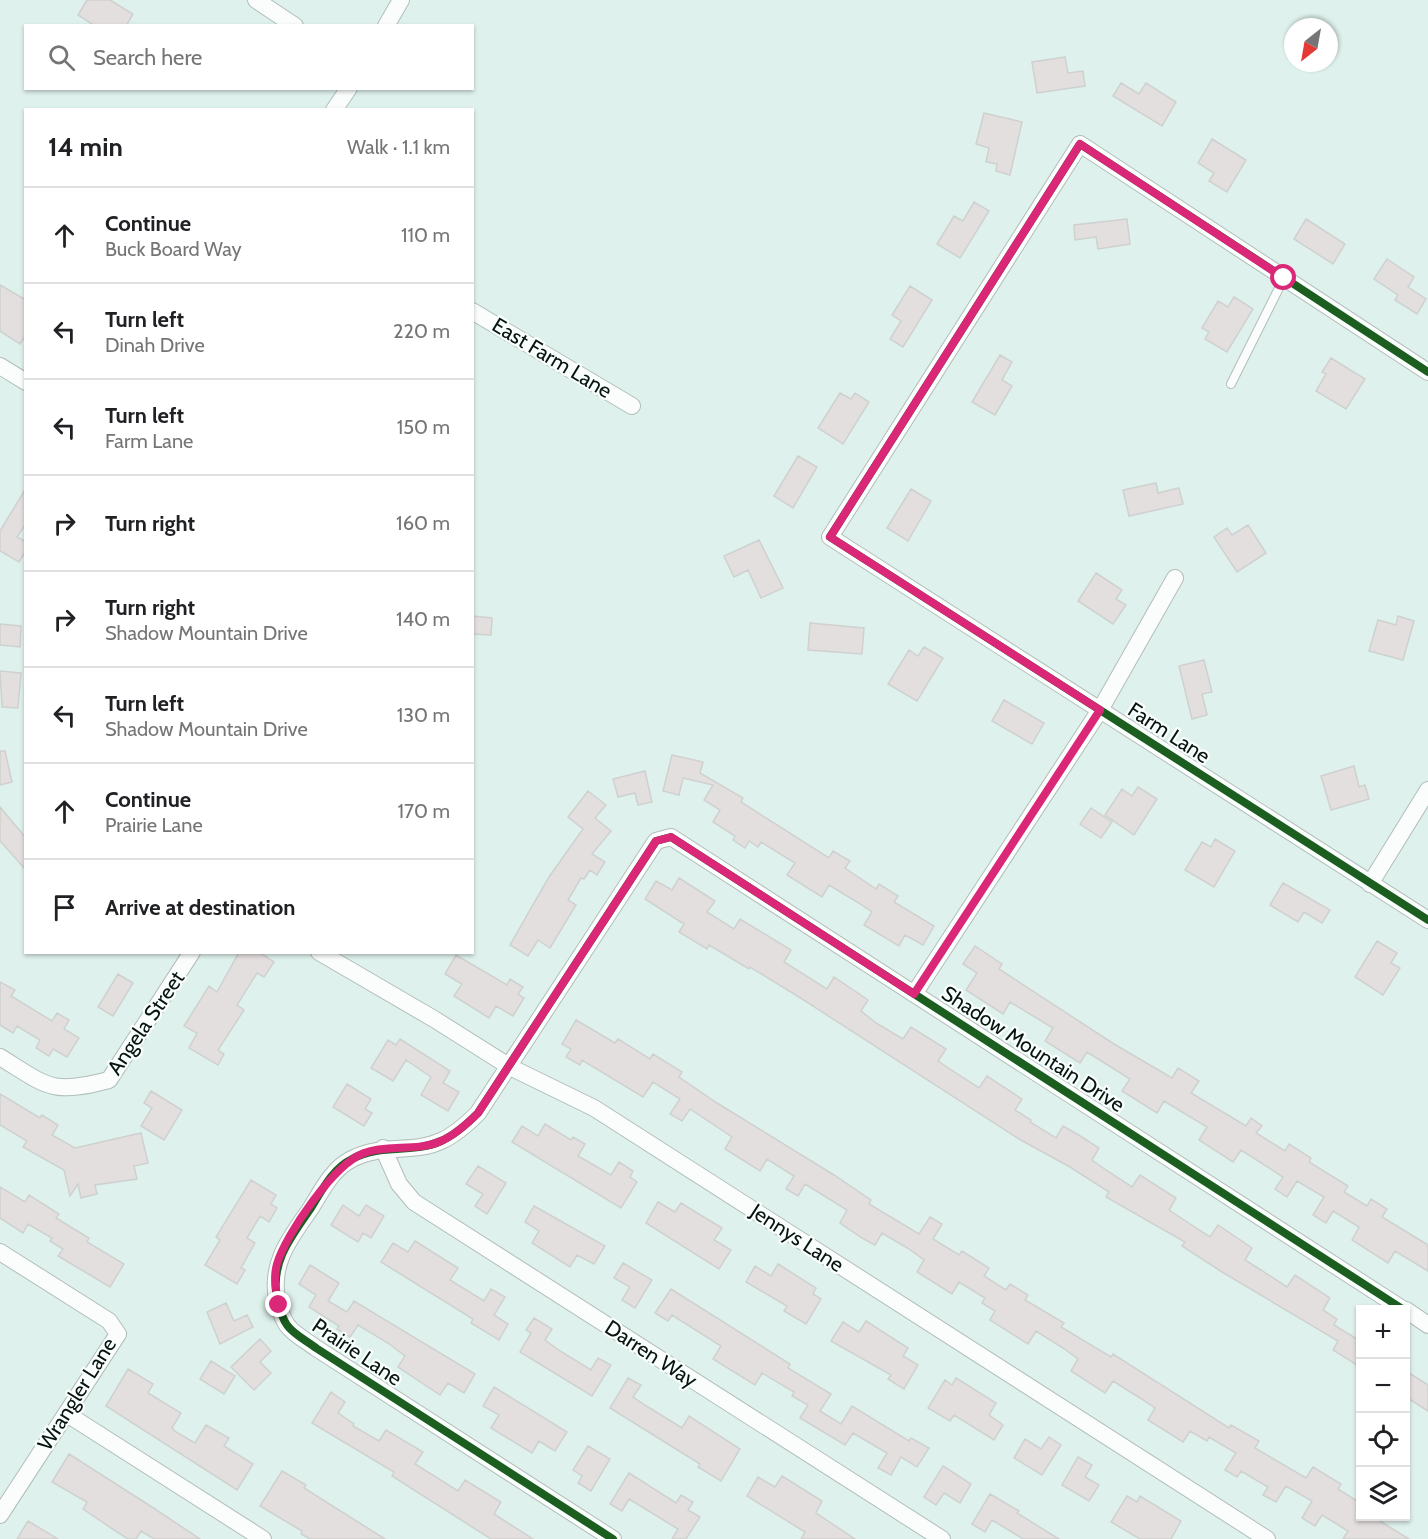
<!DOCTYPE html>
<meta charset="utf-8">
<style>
:root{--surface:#fff;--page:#f2f2f2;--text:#202124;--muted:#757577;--line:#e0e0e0}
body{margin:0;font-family:Cabin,sans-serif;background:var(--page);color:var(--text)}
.controls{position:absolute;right:18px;bottom:18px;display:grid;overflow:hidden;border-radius:0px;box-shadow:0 2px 4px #0004}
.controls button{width:54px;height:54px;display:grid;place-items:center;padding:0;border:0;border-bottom:2px solid var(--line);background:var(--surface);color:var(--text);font:30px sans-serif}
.compass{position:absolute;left:1284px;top:18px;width:54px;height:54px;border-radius:50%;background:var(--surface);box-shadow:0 2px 4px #0004;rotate:211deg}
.stop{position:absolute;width:18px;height:18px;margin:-14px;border:4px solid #db2777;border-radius:50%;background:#fff}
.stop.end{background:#db2777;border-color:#fff;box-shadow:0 2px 6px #0008}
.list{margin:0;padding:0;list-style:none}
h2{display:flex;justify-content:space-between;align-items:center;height:78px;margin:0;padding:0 24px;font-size:26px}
h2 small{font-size:20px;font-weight:400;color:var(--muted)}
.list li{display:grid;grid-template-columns:39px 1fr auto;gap:18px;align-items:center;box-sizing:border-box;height:96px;padding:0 24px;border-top:2px solid var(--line)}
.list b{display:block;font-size:22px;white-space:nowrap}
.list p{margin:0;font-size:20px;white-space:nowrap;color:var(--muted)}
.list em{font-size:20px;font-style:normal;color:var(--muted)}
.icon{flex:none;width:33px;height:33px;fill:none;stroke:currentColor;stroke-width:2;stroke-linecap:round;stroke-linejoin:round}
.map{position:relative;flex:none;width:1428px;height:1539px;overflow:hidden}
.search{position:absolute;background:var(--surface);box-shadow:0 2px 4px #0004;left:24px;top:24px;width:450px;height:66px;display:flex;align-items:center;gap:15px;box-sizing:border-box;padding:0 21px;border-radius:0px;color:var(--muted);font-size:22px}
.panel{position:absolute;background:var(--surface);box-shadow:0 2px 4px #0004;left:24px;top:108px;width:450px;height:846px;border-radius:0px}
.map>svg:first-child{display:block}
.building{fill:#e4dfdf;stroke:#ced1cf;stroke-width:1.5}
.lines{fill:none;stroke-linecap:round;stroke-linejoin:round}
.lane-casing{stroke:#b1beba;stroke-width:10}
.street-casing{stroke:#b1beba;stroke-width:18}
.lane{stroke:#fafdfc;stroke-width:8}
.street{stroke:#fafdfc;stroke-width:16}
.cycleway-casing{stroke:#f9fffd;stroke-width:11}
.cycleway{stroke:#1b5e20;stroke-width:8}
.route{stroke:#db2777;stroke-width:8}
.labels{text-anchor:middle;stroke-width:4.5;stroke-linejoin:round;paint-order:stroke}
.street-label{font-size:21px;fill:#091411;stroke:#f9fffd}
</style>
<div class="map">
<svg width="1428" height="1539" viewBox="0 0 1428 1539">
<rect width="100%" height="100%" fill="#dff1ec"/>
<path class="building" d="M87 0H110L133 14 126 26H95L78 15Z
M1065 57 1068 73 1083 71 1085 86 1037 93 1032 62Z
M1121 83 1139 94 1146 83 1176 102 1162 126 1113 96Z
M984 113 1022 122 1010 175 996 171 997 164 986 162 989 148 976 144Z
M1212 139 1246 160 1227 192 1209 181 1214 173 1198 163Z
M974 202 989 211 960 258 937 244 954 216 963 221Z
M1127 219 1130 244 1098 249 1096 237 1075 240 1074 225Z
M1306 219 1345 244 1333 264 1294 239Z
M1387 259 1414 277 1408 287 1426 299 1417 314 1395 300 1398 295 1374 279Z
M0 285 26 300V335L20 344 0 331Z
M910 286 932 300 903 347 890 339 901 321 892 315Z
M1234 297 1253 309 1227 352 1205 339 1209 332 1202 328 1218 301 1228 307Z
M1000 355 1012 362 1002 380 1012 386 995 415 972 402Z
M1331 358 1365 379 1346 409 1316 391 1326 374 1322 372Z
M840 393 851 399 855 393 869 402 843 444 818 428Z
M798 456 817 467 793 508 774 496Z
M1156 483 1158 493 1179 488 1183 504 1129 516 1123 490Z
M26 488V524L17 537 26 542V551L19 562 0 551V531Z
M911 489 931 501 908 541 887 528Z
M1248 525 1266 553 1237 572 1214 537 1227 528 1232 535Z
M759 540 783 588 761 598 748 570 734 577 724 556Z
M1096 573 1122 590 1116 599 1126 605 1113 624 1078 601Z
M472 616 492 618 491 635 472 634Z
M1398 616 1414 621 1403 660 1369 651 1378 620 1396 625Z
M810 623 864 628 862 654 808 650Z
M0 624 21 626 20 647 0 645Z
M924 647 943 658 917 701 888 684 909 650 918 656Z
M1204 660 1212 692 1202 694 1207 715 1192 719 1179 666Z
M0 671 21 673 18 708 2 707Z
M1004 700 1044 723 1032 744 992 721Z
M0 751H5L12 782 0 785Z
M672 755 703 762 700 773 743 798 741 802 829 858 833 851 850 861 845 868 876 889 879 884 898 896 894 902 934 926 923 945 905 935 899 946 864 925 872 912 857 902 829 885 822 897 787 875 795 863 761 842 758 847 749 841 745 848 733 840 735 836 713 822 720 810 704 800 713 785 683 778 679 795 663 791Z
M1354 766 1359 787 1365 785 1369 799 1331 810 1321 776Z
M645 771 652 802 638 805 635 793 618 797 613 779Z
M1138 787 1157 799 1134 835 1105 815 1122 789 1132 796Z
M588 791 606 805 595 818 611 831 592 854 605 862 597 875 590 870 584 879 581 878 568 900 576 905 550 948 538 940 528 956 510 945 549 877 583 829 568 817Z
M0 807 26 838V870L0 841Z
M1091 808 1112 822 1101 838 1080 824Z
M1215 839 1235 851 1214 887 1185 870 1202 842 1211 847Z
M679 878 715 901 707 912 734 929 740 919 791 950 784 962 827 989 834 977 868 1000 861 1011 876 1023 903 1039 911 1027 946 1049 938 1061 953 1071 979 1088 987 1076 1022 1099 1015 1110 1031 1120 1030 1122 1056 1138 1063 1126 1077 1134 1099 1148 1092 1160 1106 1170 1132 1187 1140 1175 1176 1198 1169 1210 1184 1220 1210 1237 1218 1225 1252 1248 1245 1260 1261 1270 1287 1287 1295 1275 1330 1298 1323 1310 1337 1319 1334 1325 1360 1341V1367L1333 1350 1338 1341 1222 1272 1182 1246 1185 1242 1106 1197 1109 1192 1070 1167 1019 1139 799 997 750 967 749 969 709 945 707 949 679 932 684 924 645 899 656 881 672 890Z
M1283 883 1330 910 1322 923 1304 912 1298 922 1270 905Z
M1377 941 1397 953 1391 963 1400 968 1383 995 1355 977Z
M975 946 1002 964 999 969 1114 1044 1172 1078 1178 1068 1199 1081 1191 1093 1246 1126 1251 1118 1262 1126 1256 1133 1285 1151 1289 1144 1311 1158 1309 1162 1348 1186 1344 1192 1367 1206 1371 1199 1387 1209 1382 1217 1428 1245V1271L1395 1251 1388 1263 1352 1240 1359 1227 1333 1211 1326 1223 1313 1215 1324 1197 1297 1181 1287 1197 1275 1189 1283 1177 1241 1150 1233 1162 1199 1140 1207 1127 1164 1101 1157 1113 1122 1091 1130 1079 1087 1052 1080 1063 1045 1041 1053 1028 1010 1002 1003 1014 966 990 977 973 963 964Z
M239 952H259L274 962 264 977 257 973 237 1005 244 1010 218 1050 224 1054 218 1065 189 1048 197 1033 184 1026 209 986 217 992Z
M456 955 507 985 510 979 523 987 518 994 524 998 513 1016 496 1006 489 1018 454 996 462 984 445 974Z
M118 974 133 983 113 1016 98 1007Z
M0 982 15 990 11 996 52 1021 57 1013 69 1020 64 1029 79 1038 67 1057 53 1049 49 1056 36 1048 40 1040 17 1026 13 1033 0 1025Z
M576 1020 615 1043 618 1039 650 1059 653 1054 682 1072 679 1077 717 1103 834 1175 871 1200 869 1204 919 1234 930 1217 942 1224 933 1239 959 1255 962 1251 989 1268 984 1276 1006 1290 1010 1284 1028 1295 1025 1300 1064 1323 1061 1327 1111 1357 1113 1354 1229 1428 1231 1425 1259 1441 1255 1448 1306 1478 1313 1467 1341 1484 1338 1489 1360 1503V1516H1372L1409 1539H1343L1348 1531 1322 1515 1315 1526 1302 1518 1312 1501 1286 1486 1276 1502 1263 1495 1268 1487 1241 1471 1237 1477 1225 1470 1236 1453 1209 1437 1207 1441 1190 1431 1183 1442 1148 1420 1155 1408 1140 1398 1113 1381 1105 1393 1071 1371 1078 1359 1063 1348 1036 1331 1028 1344 990 1320 995 1311 982 1303 985 1298 959 1282 952 1294 917 1272 924 1260 909 1249 882 1233 875 1245 862 1238 840 1223 847 1210 805 1184 798 1196 786 1189 794 1176 767 1159 760 1171 725 1149 732 1137 690 1109 682 1121 670 1114 680 1099 653 1082 643 1097 582 1060 580 1065 566 1057 571 1049 562 1044Z
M400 1039 450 1071 443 1083 459 1092 448 1111 421 1095 431 1077 406 1060 393 1081 371 1068 388 1040 396 1045Z
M347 1084 371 1099 365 1109 372 1113 364 1126 333 1107Z
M151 1091 182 1110 164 1140 141 1126 152 1108 144 1103Z
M0 1094 40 1118 42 1115 58 1125 52 1135 75 1148 141 1133 148 1163 134 1166 137 1179 95 1185 97 1194 81 1198 78 1184 70 1196 64 1170 23 1147 27 1141 0 1125Z
M545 1124 571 1140 573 1137 585 1144 578 1156 611 1175 619 1162 633 1171 630 1177 637 1182 621 1208 512 1142 522 1126 538 1136Z
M478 1166 506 1183 487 1214 475 1206 483 1194 466 1184Z
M251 1180 276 1195 271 1204 277 1208 269 1222 260 1216 247 1238 255 1243 241 1268 245 1270 237 1284 205 1265 220 1240 216 1237Z
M0 1187 25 1202 29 1195 59 1214 56 1218 89 1238 87 1242 124 1264 110 1287 58 1256 63 1249 50 1241 52 1238 28 1224 23 1233 0 1218Z
M658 1202 675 1212 681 1203 722 1228 714 1240 731 1250 719 1269 646 1223Z
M343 1205 359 1216 366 1205 384 1216 371 1238 363 1233 358 1242 331 1225Z
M534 1206 605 1246 594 1264 577 1255 570 1267 532 1243 539 1231 525 1222Z
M415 1241 458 1268 450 1280 484 1301 491 1289 505 1297 494 1315 508 1324 499 1340 471 1323 473 1319 381 1262 393 1243 408 1252Z
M623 1263 652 1280 635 1308 622 1300 630 1287 614 1278Z
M778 1264 816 1288 813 1294 821 1299 806 1324 784 1311 787 1306 746 1282 755 1266 771 1276Z
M310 1265 339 1283 328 1301 347 1312 354 1301 475 1374 464 1393 448 1383 440 1395 398 1367 405 1356 388 1343 358 1325 350 1337 337 1329 339 1326 309 1307 316 1295 299 1284Z
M671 1289 790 1364 788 1368 831 1394 820 1411 841 1424 852 1406 909 1441 911 1438 929 1448 917 1467 901 1457 891 1475 878 1468 887 1453 853 1433 845 1445 800 1418 808 1405 792 1396 794 1392 762 1373 755 1385 713 1359 721 1346 672 1315 668 1321 655 1313Z
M226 1303 234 1321 247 1315 253 1327 220 1344 207 1312Z
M534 1318 552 1329 545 1340 560 1351 591 1370 598 1358 611 1365 592 1396 520 1352 531 1333 526 1330Z
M866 1321 908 1348 903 1356 918 1365 904 1389 888 1379 891 1375 831 1341 843 1322 859 1332Z
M260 1339 271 1351 260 1362 271 1373 254 1390 231 1367Z
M211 1361 235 1376 224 1394 200 1379Z
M128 1369 153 1384 148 1393 181 1413 172 1428 176 1432 195 1443 206 1425 229 1438 224 1446 253 1464 237 1490 106 1406Z
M1406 1371 1428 1385V1411L1406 1397Z
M628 1378 641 1385 633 1397 648 1407 682 1428 689 1416 740 1449 721 1481 698 1467 700 1464 610 1408Z
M956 1378 996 1403 989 1415 1003 1425 994 1440 954 1415 950 1421 928 1408 945 1380 952 1385Z
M494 1387 567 1432 555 1451 539 1441 532 1453 491 1428 499 1415 483 1406Z
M331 1392 345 1402 338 1413 354 1424 353 1426 379 1441 386 1430 423 1452 415 1464 458 1491 465 1480 501 1502 494 1514 533 1539H491L392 1476 394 1472 312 1423Z
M1049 1437 1061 1445 1042 1475 1014 1458 1025 1439 1041 1449Z
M588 1446 610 1459 591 1491 578 1483 582 1476 573 1470Z
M69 1454 155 1509 200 1539H154L141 1531 136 1539H128L111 1528 83 1509 87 1502 52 1482Z
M1078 1457 1092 1465 1085 1477 1099 1485 1089 1501 1062 1485Z
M943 1466 971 1484 960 1503 944 1493 936 1505 924 1497Z
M282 1471 306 1485 304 1488 385 1539H310L301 1534 302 1531 260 1506Z
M629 1473 676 1503 681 1495 693 1502 688 1510 700 1517 686 1539H672L678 1529 629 1499 622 1511 610 1504Z
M782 1476 822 1501 816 1513 855 1539H801L805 1532 747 1496 758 1477 775 1487Z
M990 1494 1019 1511 1017 1513 1059 1539H1023L992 1520 985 1532 972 1524Z
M1127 1496 1137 1502 1140 1496 1181 1521 1171 1539H1140L1111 1522Z
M28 1521 58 1539H17Z"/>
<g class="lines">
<defs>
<path id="lane" d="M1231 384 1284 278"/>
<path id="street" d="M256 0 295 26
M386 26 401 0
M334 110 349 88
M472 311 632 406
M0 366 26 382
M1428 372 1080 144 830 537 1428 920
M1370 884 1428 790
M319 952 434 1019 510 1067 594 1108 1267 1539
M914 994 1100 710 1175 578
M0 1057C48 1087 52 1095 109 1080L192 952
M383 1148 399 1184 414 1202 942 1539
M0 1252 109 1321 118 1334 0 1515
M1406 1310 1428 1325
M67 1414 263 1539
M613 1539 316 1348C307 1341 293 1334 287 1325 282 1318 279 1307 277 1299 270 1262 291 1237 311 1208 322 1190 333 1168 352 1159 382 1143 413 1154 441 1141 455 1135 467 1124 478 1113L656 841 671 837 1404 1310"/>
</defs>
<use href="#lane" class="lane-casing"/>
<use href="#street" class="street-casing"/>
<use href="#lane" class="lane"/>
<use href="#street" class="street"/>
<defs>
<path id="cycleway" d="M1428 372 1080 144 830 537 1428 920
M613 1539 316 1348C307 1341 293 1334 287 1325 282 1318 279 1307 277 1299 270 1262 291 1237 311 1208 322 1190 333 1168 352 1159 382 1143 413 1154 441 1141 455 1135 467 1124 478 1113L656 841 671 837 1404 1310"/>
</defs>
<use href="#cycleway" class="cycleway-casing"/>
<use href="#cycleway" class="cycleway"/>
</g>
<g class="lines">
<path class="route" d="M279 1305C276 1292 273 1278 277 1264 286 1234 334 1164 364 1153 388 1144 417 1152 441 1141 455 1135 467 1124 478 1113L656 841 671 837 914 994 1100 710 830 537 1080 144 1284 278"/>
</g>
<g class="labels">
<g class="street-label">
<text transform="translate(552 358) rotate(31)" y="7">East Farm Lane</text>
<text transform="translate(1169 733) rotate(33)" y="7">Farm Lane</text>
<text transform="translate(146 1023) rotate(-56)" y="7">Angela Street</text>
<text transform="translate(1033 1049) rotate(33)" y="7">Shadow Mountain Drive</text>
<text transform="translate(797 1238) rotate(33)" y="7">Jennys Lane</text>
<text transform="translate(357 1352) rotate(34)" y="7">Prairie Lane</text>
<text transform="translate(651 1354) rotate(33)" y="7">Darren Way</text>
<text transform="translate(77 1394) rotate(-58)" y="7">Wrangler Lane</text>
</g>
</g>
</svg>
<div class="controls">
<button>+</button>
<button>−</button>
<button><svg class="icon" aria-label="locate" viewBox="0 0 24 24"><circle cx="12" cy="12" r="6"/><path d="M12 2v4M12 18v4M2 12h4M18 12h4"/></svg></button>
<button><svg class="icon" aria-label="layers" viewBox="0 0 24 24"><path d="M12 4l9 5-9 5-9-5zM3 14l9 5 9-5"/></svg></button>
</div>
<svg class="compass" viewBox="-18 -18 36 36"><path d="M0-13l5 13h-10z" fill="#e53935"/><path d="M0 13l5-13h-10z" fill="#757577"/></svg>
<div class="stop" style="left:1284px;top:278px"></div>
<div class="stop end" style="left:279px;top:1305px"></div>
<div class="search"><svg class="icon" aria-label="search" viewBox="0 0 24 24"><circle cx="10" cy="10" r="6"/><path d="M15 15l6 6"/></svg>Search here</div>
<section class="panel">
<h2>14 min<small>Walk · 1.1 km</small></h2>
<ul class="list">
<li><svg class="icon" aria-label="ahead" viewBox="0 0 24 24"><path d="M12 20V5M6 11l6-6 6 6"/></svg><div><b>Continue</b><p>Buck Board Way</p></div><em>110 m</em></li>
<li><svg class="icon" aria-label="left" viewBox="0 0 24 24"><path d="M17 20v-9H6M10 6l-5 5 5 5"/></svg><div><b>Turn left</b><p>Dinah Drive</p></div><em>220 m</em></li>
<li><svg class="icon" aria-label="left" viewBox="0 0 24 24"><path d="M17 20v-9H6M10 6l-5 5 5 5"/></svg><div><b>Turn left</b><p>Farm Lane</p></div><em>150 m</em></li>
<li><svg class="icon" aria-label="right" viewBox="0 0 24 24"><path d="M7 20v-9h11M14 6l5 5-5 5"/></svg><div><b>Turn right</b></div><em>160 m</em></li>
<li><svg class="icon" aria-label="right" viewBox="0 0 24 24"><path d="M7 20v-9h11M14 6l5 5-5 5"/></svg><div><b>Turn right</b><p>Shadow Mountain Drive</p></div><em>140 m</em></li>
<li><svg class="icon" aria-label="left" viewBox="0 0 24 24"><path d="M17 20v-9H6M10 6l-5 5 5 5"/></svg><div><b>Turn left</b><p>Shadow Mountain Drive</p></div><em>130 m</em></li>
<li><svg class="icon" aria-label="ahead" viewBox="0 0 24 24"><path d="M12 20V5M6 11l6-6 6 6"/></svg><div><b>Continue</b><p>Prairie Lane</p></div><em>170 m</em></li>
<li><svg class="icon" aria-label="arrive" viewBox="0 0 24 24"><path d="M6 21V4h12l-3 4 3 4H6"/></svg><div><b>Arrive at destination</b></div></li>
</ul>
</section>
</div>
